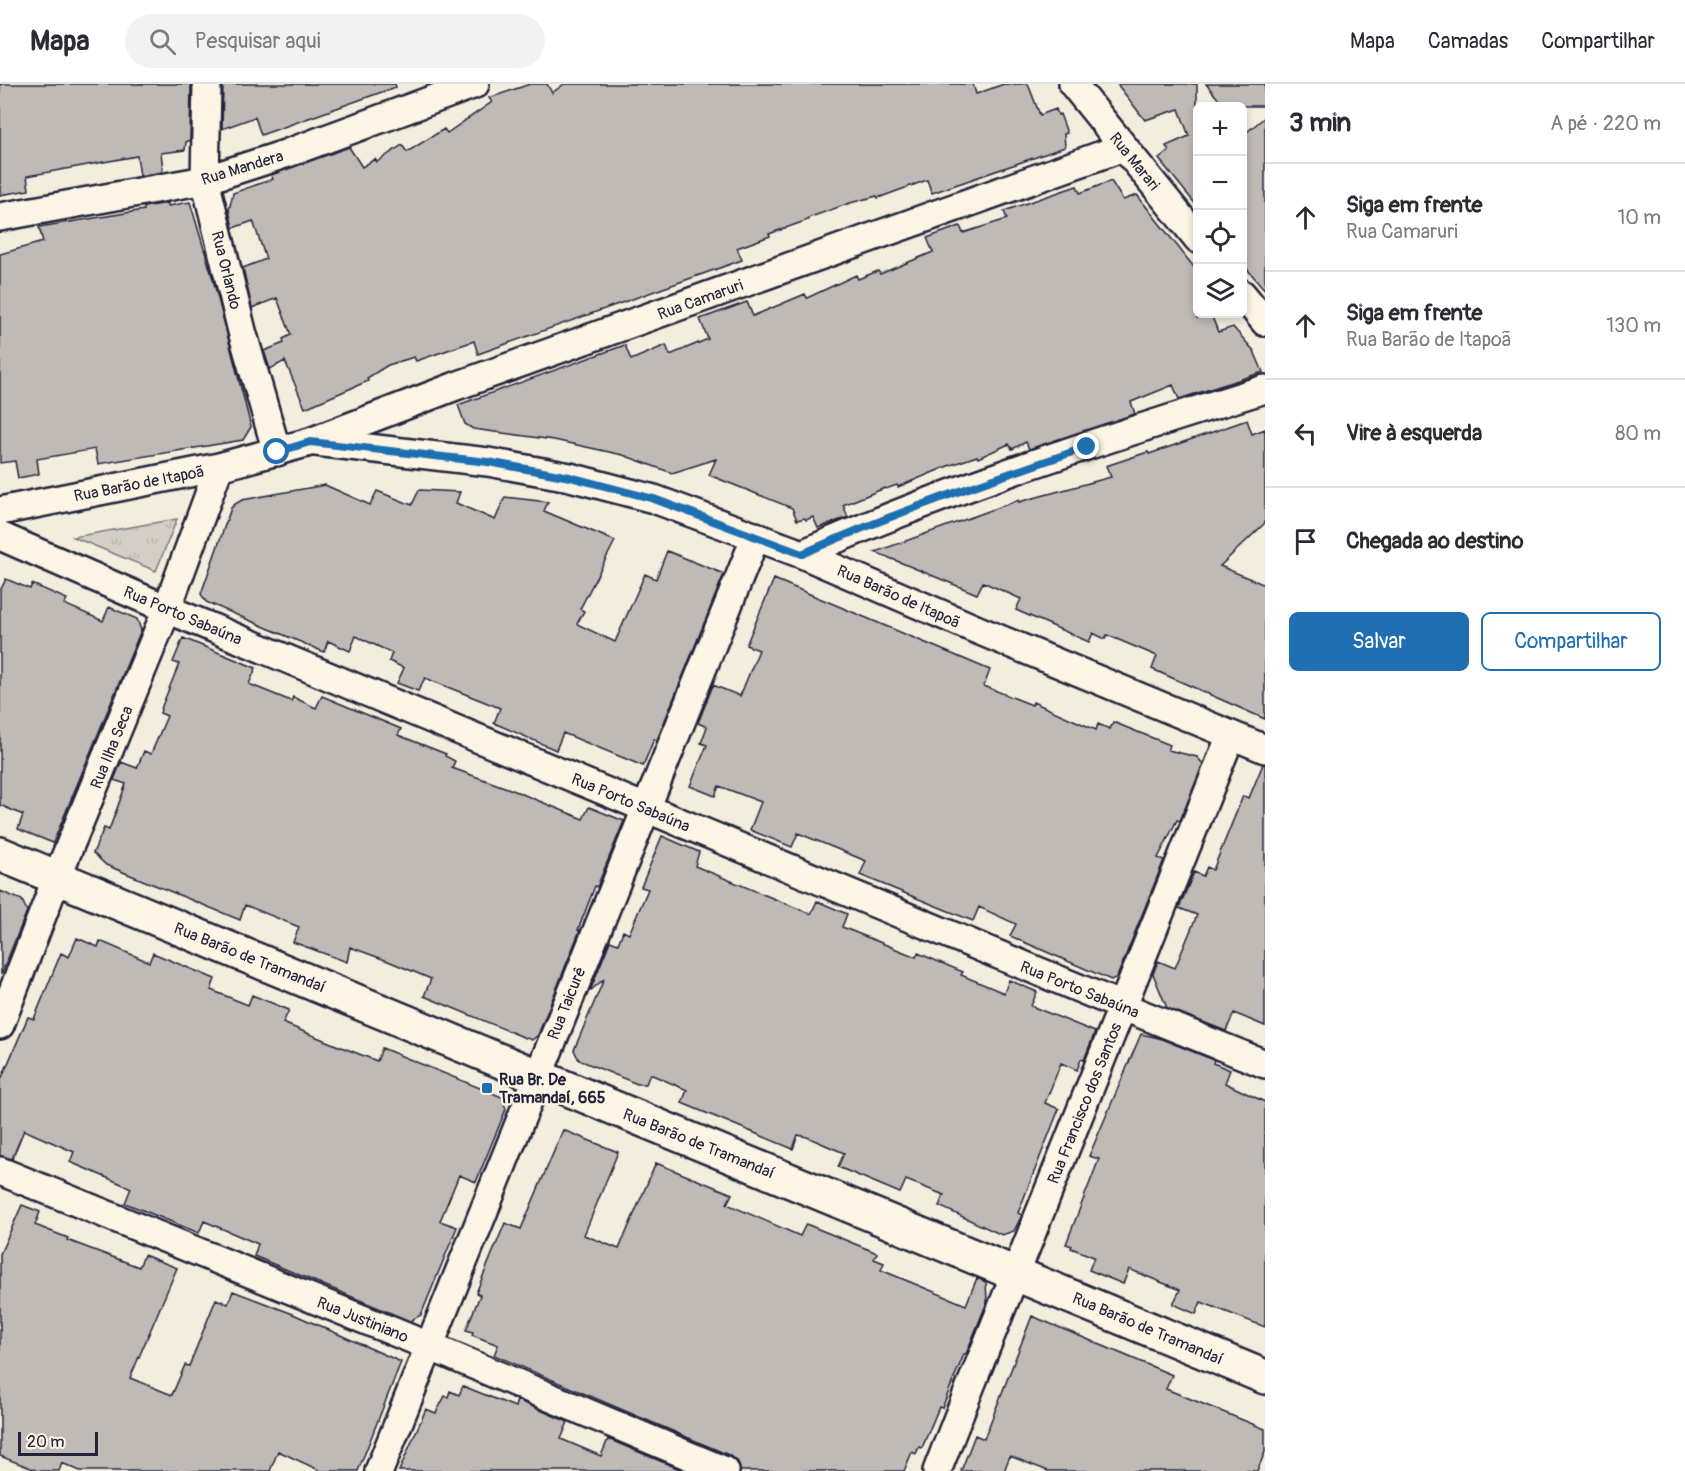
<!DOCTYPE html>
<html lang="pt">
<meta charset="utf-8">
<style>
:root{--surface:#fff;--page:#f2f2f3;--text:#2b2b33;--muted:#7c7c81;--line:#e1e1e2;--accent:#1f6fb2}
body{margin:0;font-family:Pangolin,sans-serif;background:var(--page);color:var(--text)}
.controls{position:absolute;right:18px;top:18px;display:grid;overflow:hidden;border-radius:9px;box-shadow:0 3px 9px #0003}
.controls button{width:54px;height:54px;display:grid;place-items:center;padding:0;border:0;border-bottom:2px solid var(--line);background:var(--surface);color:var(--text);font:30px sans-serif}
.scale{position:absolute;left:18px;bottom:15px;width:80px;box-sizing:border-box;padding-left:6px;border:3px solid #22223b;border-top:0;font-size:16px;line-height:21px;white-space:nowrap;color:#22223b;-webkit-text-stroke:4px #fcf5e5;paint-order:stroke}
.stop{position:absolute;width:18px;height:18px;margin:-14px;border:4px solid #1f6fb2;border-radius:50%;background:#fff}
.stop.end{background:#1f6fb2;border-color:#fff;box-shadow:0 2px 6px #0008}
.list{margin:0;padding:0;list-style:none}
h2{display:flex;justify-content:space-between;align-items:center;height:78px;margin:0;padding:0 24px;font-size:26px}
h2 small{font-size:20px;font-weight:400;color:var(--muted)}
.list li{display:grid;grid-template-columns:39px 1fr auto;gap:18px;align-items:center;box-sizing:border-box;height:108px;padding:0 24px;border-top:2px solid var(--line)}
.list b{display:block;font-size:22px;white-space:nowrap}
.list p{margin:0;font-size:20px;white-space:nowrap;color:var(--muted)}
.list em{font-size:20px;font-style:normal;color:var(--muted)}
.actions{display:flex;gap:12px;padding:18px 24px}
.actions a{flex:1;padding:14px 0;border:2px solid var(--accent);border-radius:9px;text-align:center;font-size:21px;color:var(--accent)}
.actions .main{background:var(--accent);color:#fff}
.icon{flex:none;width:33px;height:33px;fill:none;stroke:currentColor;stroke-width:2;stroke-linecap:round;stroke-linejoin:round}
.map{position:relative;flex:none;width:1265px;height:1387px;overflow:hidden}
header{display:flex;align-items:center;gap:36px;box-sizing:border-box;height:84px;padding:0 30px;background:var(--surface);border-bottom:2px solid var(--line)}
header strong{font-size:28px}
nav{display:flex;gap:33px;margin-inline-start:auto;font-size:21px}
.search{width:420px;height:54px;background:var(--page);display:flex;align-items:center;gap:15px;box-sizing:border-box;padding:0 21px;border-radius:33px;color:var(--muted);font-size:22px}
main{display:flex}
aside{flex:1;background:var(--surface)}
.map>svg:first-child{display:block}
.grass{fill:url(#grass-tufts);stroke:#7b7880;stroke-width:1.5}
.building{fill:#bfbab6;stroke:#22223b;stroke-width:1.5}
.lines{fill:none;stroke-linecap:round;stroke-linejoin:round}
.minor-casing{stroke:#22223b;stroke-width:32}
.tertiary-casing{stroke:#22223b;stroke-width:38}
.minor{stroke:#fcf5e5;stroke-width:27}
.tertiary{stroke:#fcf5e5;stroke-width:33}
.route{stroke:#1f6fb2;stroke-width:8}
.poi-dot{fill:#1f6fb2;stroke:#fcf5e5;stroke-width:2}
.labels{text-anchor:middle;stroke-width:4.5;stroke-linejoin:round;paint-order:stroke}
.street-label{font-size:16px;fill:#22223b;stroke:#fcf5e5}
.poi-label{font-size:16px;font-weight:bold;fill:#22223b;stroke:#fcf5e5;text-anchor:start}
</style>
<header>
<strong>Mapa</strong>
<div class="search"><svg class="icon" aria-label="search" viewBox="0 0 24 24"><circle cx="10" cy="10" r="6"/><path d="M15 15l6 6"/></svg>Pesquisar aqui</div>
<nav><a>Mapa</a><a>Camadas</a><a>Compartilhar</a></nav>
</header>
<main>
<div class="map">
<svg width="1265" height="1387" viewBox="0 0 1265 1387">
<defs>
<pattern id="grass-tufts" width="24" height="20" patternUnits="userSpaceOnUse" patternTransform="scale(1.5)"><rect width="24" height="20" fill="#d4cfc6"/><path d="M3 7l-1-3M5 7V3M7 7l1-3M15 17l-1-3M17 17v-4M19 17l1-3" fill="none" stroke="#b6b1ab"/></pattern>
</defs>
<rect width="100%" height="100%" fill="#f3edde"/>
<filter id="ink" filterUnits="userSpaceOnUse"><feTurbulence type="fractalNoise" baseFrequency=".0167" numOctaves="2"/><feDisplacementMap in="SourceGraphic" scale="12" xChannelSelector="R" yChannelSelector="G"/><feConvolveMatrix kernelMatrix="1 2 1 2 8 2 1 2 1" color-interpolation-filters="sRGB"/></filter>
<g filter="url(#ink)">
<path class="grass" d="M177 435 156 487 73 453Z"/>
<path class="building" d="M0 0H191L190 56 186 58 185 66 161 69 163 85 162 88 140 92 137 72 27 92 29 106 0 111Z
M223 0H395L396 3 261 51 255 33 222 45Z
M530 0H547L552 9 564 0H973L976 10 1004 0H1028L1040 31 1056 25 1058 31 1060 30 1067 49 1064 50 1065 63 932 109 927 96 878 114 877 112 850 119 808 134V136L769 150 770 152 737 164 742 176 478 270 474 257 416 277 414 273 388 281 367 294 368 297 305 324 285 277 270 285 264 267 284 259 283 255 291 251 277 214 252 224 243 184 266 175 253 137 233 144 229 126 233 109 273 95 271 91 349 63 362 83 375 75 377 78 402 61 407 68 444 45 447 49 492 18 489 14Z
M1117 0H1197V122L1159 75 1169 67 1166 62 1189 52 1179 25 1145 36Z
M1206 0H1265V22H1224Z
M1265 33V206L1242 179V52Z
M1111 97 1123 116 1137 111 1197 187V234L1211 230 1218 248 1233 243 1254 267 1263 288 1179 315 1173 301 1131 318 1135 330 1029 365 1026 358 1012 365 1009 360 978 374 977 372 948 382 898 403 897 401 886 405 885 404 843 421 848 433 818 444 813 433 806 436 805 434 797 436 792 424 709 391 716 375 672 389 623 371 554 356 473 345 465 340 458 321 625 261 631 276 666 261 670 271 708 255 700 235 747 218 753 232 805 210 807 214 856 191 858 195 878 187 880 190 933 168 927 154 960 142 963 149 1007 135 1004 127 1065 106 1077 102 1080 109Z
M190 118 213 195 251 343 243 356 98 380 95 365 37 375 39 390 18 394 15 377 0 379V170L43 158 39 143 144 126V123L168 119V122Z
M1247 336 1252 350 1265 345V439L1220 482 1265 501V635L1152 585 1157 572 1107 551 1105 555 1093 549 1089 558 1016 526 1021 515 983 498 977 510 875 468 1019 416V418L1111 393 1106 382 1148 368 1149 370Z
M325 401 370 421 377 407 412 421 419 406 460 408 456 419 495 436 505 413 548 418 544 427 615 457 580 525 584 527 577 540 615 558 645 490 656 495 667 467 724 490 657 656 654 655 643 682 563 649 556 666 494 639 500 624 425 594 418 607 397 599 404 584 389 577 392 569 356 552 350 567 328 557 324 568 206 518 201 510 231 424 235 420 242 416Z
M6 495 30 505 32 500 67 515 64 520 103 537 109 523 137 535 141 546 53 759 18 745 23 731 0 721V507Z
M774 495 990 586 984 602 1032 621 1033 618 1096 646 1098 640 1110 645 1113 638 1170 661 1168 666 1197 673 1203 680 1180 737 1177 736 1158 774 1164 776 1117 893 1111 896 1010 852 1016 840 979 823 973 837 860 791 866 777 798 749 792 763 750 746 761 718 719 702 715 712 690 702 707 661 701 659 707 643 698 639 713 601 740 612 759 566 746 561Z
M183 554 256 584 249 600 291 617 293 613 316 624 322 612 401 645 398 651 446 670 445 672 455 677 452 684 510 705 583 735 589 723 624 737 597 803 595 802 578 846H580L538 951 532 956 523 953 424 912 431 895 388 877 350 863 347 878 293 858 299 843 245 821 240 836 106 781 93 769 104 744 109 746 126 700 114 696 121 678 137 684 144 667 151 670 167 632 160 629 162 622 179 580 173 578Z
M1263 680H1265V942L1234 929 1226 947 1167 924 1153 890 1158 877 1175 884 1197 831 1179 824 1194 788 1203 792 1207 783 1213 786 1243 712 1249 714Z
M662 752 699 768 695 782 811 830 817 817 847 830 842 843 916 873 918 869 963 888 961 891 1004 909 1009 896 1037 908 1031 922 1095 948 1084 976 1081 975 1077 986 1061 979 1045 1019 1059 1025 1018 1129 1022 1131 1014 1147 1002 1151 939 1122 944 1111 906 1096 900 1109 838 1083 844 1069 807 1053 798 1051 793 1065 682 1019 687 1006 650 990 646 1000H637L579 976 574 966 604 895 590 907 610 857 618 860 623 847 629 850 648 805 641 803Z
M0 807 22 816 27 827 1 891Z
M77 854 98 863 100 857 149 878 153 869 215 895 211 906 248 921 252 911 289 926 283 939 336 961 377 977 382 964 502 1013 506 1025 476 1098 459 1091 440 1137 457 1143 421 1231 410 1237 254 1172 258 1160 204 1137 199 1149 125 1119 131 1104 70 1078 74 1068 24 1046 12 1075 0 1072V998L28 933 34 935 61 869 69 873Z
M1141 950 1159 954 1214 976 1213 979 1230 986 1225 999 1265 1018V1243L1201 1218 1196 1230 1173 1220 1180 1206 1129 1185 1123 1200 1089 1186 1094 1173 1071 1164 1072 1162 1066 1160 1099 1075 1089 1072Z
M563 1046 618 1068 584 1151 619 1165 656 1079 732 1110 727 1120 800 1152 806 1140 877 1169 874 1175 884 1179 881 1186 966 1221 977 1194 986 1198 987 1218 966 1270H964L942 1324 939 1323 922 1364 919 1363 916 1370 912 1368 904 1387H740L738 1378 731 1372 494 1271 498 1261 472 1251 473 1248 466 1246 480 1211 476 1209 505 1139 521 1145Z
M22 1121 40 1128 35 1141 68 1154 67 1156 139 1183 144 1171 177 1184 130 1294 172 1311 185 1281 189 1282 216 1215 228 1220 233 1207 293 1230 401 1278 358 1387H321L278 1367 270 1387H80L62 1379 59 1387H38L0 1372V1170Z
M1032 1232 1172 1291 1166 1305 1265 1345V1368L1257 1387H1048L1010 1372 1004 1387H961L975 1351 984 1355Z
M463 1302 515 1323 517 1316 568 1338 561 1355 601 1372 608 1355 684 1387H399L426 1325 436 1329 445 1312 448 1313 450 1307 459 1311Z"/>
<g class="lines">
<defs>
<path id="minor" d="M207 0 205 96 242 247 277 368
M1073 0 1198 155
M0 133 205 96 285 70 475 0
M1242 210 1265 238
M316 358 488 378 570 393 654 415 802 470 973 544 1265 665
M0 427 219 383 310 358 456 302 1124 63
M0 452 167 525 1124 923 1265 980
M802 470C950 404 1110 353 1265 305
M0 941 57 793 167 525 219 383
M0 1087 431 1263 725 1387
M379 1387 756 452
M937 1387C1033 1141 1134 897 1231 651"/>
<path id="tertiary" d="M0 770 1265 1293"/>
</defs>
<use href="#minor" class="minor-casing"/>
<use href="#tertiary" class="tertiary-casing"/>
<use href="#minor" class="minor"/>
<use href="#tertiary" class="tertiary"/>
</g>
</g>
<g class="lines" filter="url(#ink)">
<path class="route" d="M277 368 310 358 488 378 570 393 654 415 802 470C895 428 991 396 1087 363"/>
</g>
<rect class="poi-dot" x="481" y="998" width="12" height="12" rx="3"/>
<g class="labels">
<g class="street-label">
<text transform="translate(1135 77) rotate(51)" y="6">Rua Marari</text>
<text transform="translate(242 83) rotate(-17)" y="6">Rua Mandera</text>
<text transform="translate(227 186) rotate(76)" y="6">Rua Orlando</text>
<text transform="translate(700 215) rotate(-20)" y="6">Rua Camaruri</text>
<text transform="translate(139 399) rotate(-11)" y="6">Rua Barão de Itapoã</text>
<text transform="translate(899 512) rotate(24)" y="6">Rua Barão de Itapoã</text>
<text transform="translate(183 531) rotate(23)" y="6">Rua Porto Sabaúna</text>
<text transform="translate(111 663) rotate(-68)" y="6">Rua Ilha Seca</text>
<text transform="translate(631 718) rotate(23)" y="6">Rua Porto Sabaúna</text>
<text transform="translate(250 873) rotate(22)" y="6">Rua Barão de Tramandaí</text>
<text transform="translate(1080 905) rotate(22)" y="6">Rua Porto Sabaúna</text>
<text transform="translate(566 919) rotate(-68)" y="6">Rua Taicurê</text>
<text transform="translate(1084 1019) rotate(-68)" y="6">Rua Francisco dos Santos</text>
<text transform="translate(699 1059) rotate(22)" y="6">Rua Barão de Tramandaí</text>
<text transform="translate(363 1235) rotate(22)" y="6">Rua Justiniano</text>
<text transform="translate(1148 1244) rotate(23)" y="6">Rua Barão de Tramandaí</text>
</g>
<g class="poi-label">
<text x="499" y="1001">Rua Br. De<tspan x="499" dy="18">Tramandaí, 665</tspan></text>
</g>
</g>
</svg>
<div class="controls">
<button>+</button>
<button>−</button>
<button><svg class="icon" aria-label="locate" viewBox="0 0 24 24"><circle cx="12" cy="12" r="6"/><path d="M12 2v4M12 18v4M2 12h4M18 12h4"/></svg></button>
<button><svg class="icon" aria-label="layers" viewBox="0 0 24 24"><path d="M12 4l9 5-9 5-9-5zM3 14l9 5 9-5"/></svg></button>
</div>
<div class="scale">20 m</div>
<div class="stop" style="left:277px;top:368px"></div>
<div class="stop end" style="left:1087px;top:363px"></div>
</div>
<aside>
<h2>3 min<small>A pé · 220 m</small></h2>
<ul class="list">
<li><svg class="icon" aria-label="ahead" viewBox="0 0 24 24"><path d="M12 20V5M6 11l6-6 6 6"/></svg><div><b>Siga em frente</b><p>Rua Camaruri</p></div><em>10 m</em></li>
<li><svg class="icon" aria-label="ahead" viewBox="0 0 24 24"><path d="M12 20V5M6 11l6-6 6 6"/></svg><div><b>Siga em frente</b><p>Rua Barão de Itapoã</p></div><em>130 m</em></li>
<li><svg class="icon" aria-label="left" viewBox="0 0 24 24"><path d="M17 20v-9H6M10 6l-5 5 5 5"/></svg><div><b>Vire à esquerda</b></div><em>80 m</em></li>
<li><svg class="icon" aria-label="arrive" viewBox="0 0 24 24"><path d="M6 21V4h12l-3 4 3 4H6"/></svg><div><b>Chegada ao destino</b></div></li>
</ul>
<div class="actions"><a class="main">Salvar</a><a>Compartilhar</a></div>
</aside>
</main>
